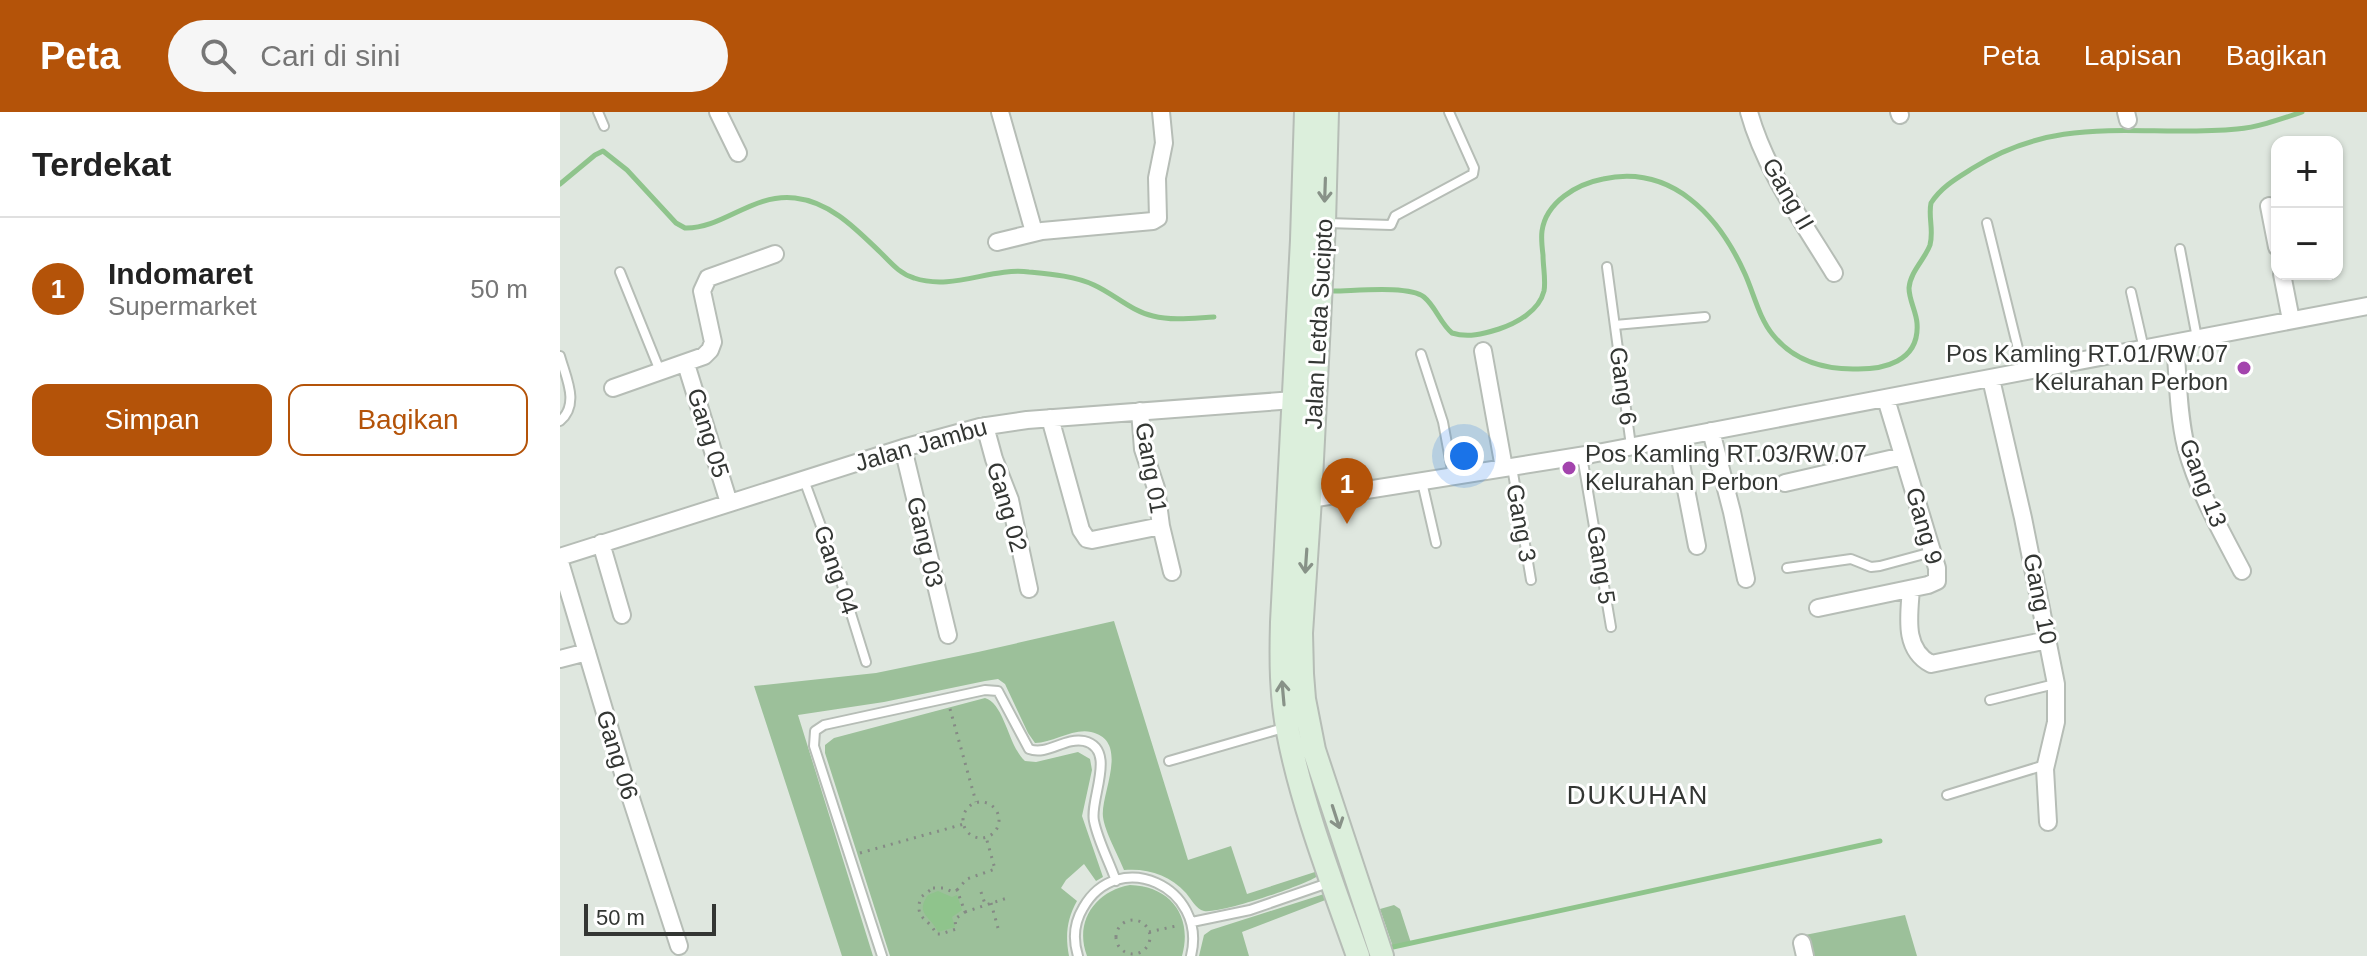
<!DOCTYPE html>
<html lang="id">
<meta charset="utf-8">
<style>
:root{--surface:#fff;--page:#f6f6f6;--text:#222;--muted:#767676;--line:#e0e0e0;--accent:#b45309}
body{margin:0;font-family:Helvetica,sans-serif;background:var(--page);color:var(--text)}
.controls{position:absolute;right:24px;top:24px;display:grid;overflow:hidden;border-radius:16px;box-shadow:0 2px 6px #0004}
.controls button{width:72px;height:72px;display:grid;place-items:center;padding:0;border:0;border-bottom:2px solid var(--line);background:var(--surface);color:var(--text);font:40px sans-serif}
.scale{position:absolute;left:24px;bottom:20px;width:132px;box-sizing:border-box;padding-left:8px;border:4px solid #333633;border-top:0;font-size:22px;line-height:28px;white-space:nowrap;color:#333633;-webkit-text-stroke:6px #fff;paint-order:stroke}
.you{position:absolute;left:904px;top:344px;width:28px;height:28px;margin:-20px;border:6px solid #fff;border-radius:50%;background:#1a73e8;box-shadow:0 0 0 12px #1a73e833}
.badge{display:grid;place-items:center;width:52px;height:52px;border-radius:50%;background:var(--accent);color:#fff;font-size:26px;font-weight:700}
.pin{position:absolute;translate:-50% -66px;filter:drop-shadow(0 2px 4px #0008)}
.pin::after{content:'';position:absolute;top:42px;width:28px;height:24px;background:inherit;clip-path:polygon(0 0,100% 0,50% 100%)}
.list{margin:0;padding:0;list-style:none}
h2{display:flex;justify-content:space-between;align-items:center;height:104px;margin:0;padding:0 32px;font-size:34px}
h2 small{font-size:26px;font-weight:400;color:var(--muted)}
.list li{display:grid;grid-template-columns:52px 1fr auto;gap:24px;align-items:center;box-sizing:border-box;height:144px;padding:0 32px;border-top:2px solid var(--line)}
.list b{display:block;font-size:30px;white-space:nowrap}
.list p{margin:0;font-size:26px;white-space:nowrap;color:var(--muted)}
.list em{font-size:26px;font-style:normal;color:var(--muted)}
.actions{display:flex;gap:16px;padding:24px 32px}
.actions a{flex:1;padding:18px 0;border:2px solid var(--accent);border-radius:16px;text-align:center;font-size:28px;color:var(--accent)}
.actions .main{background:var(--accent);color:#fff}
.icon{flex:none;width:44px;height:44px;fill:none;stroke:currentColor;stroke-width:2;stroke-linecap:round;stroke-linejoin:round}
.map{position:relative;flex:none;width:1807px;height:844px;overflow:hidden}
header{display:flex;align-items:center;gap:48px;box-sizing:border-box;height:112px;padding:0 40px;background:var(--accent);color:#fff}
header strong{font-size:38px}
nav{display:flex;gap:44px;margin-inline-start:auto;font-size:28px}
.search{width:560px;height:72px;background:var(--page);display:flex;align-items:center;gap:20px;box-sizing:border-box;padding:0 28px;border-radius:44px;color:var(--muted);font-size:30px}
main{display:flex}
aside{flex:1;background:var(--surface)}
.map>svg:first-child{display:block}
.green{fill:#9cc09a}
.water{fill:#8fc48c}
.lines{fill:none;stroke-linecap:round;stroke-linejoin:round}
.stream{stroke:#8fc48c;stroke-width:5}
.service-casing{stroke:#b6bdb6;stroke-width:12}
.minor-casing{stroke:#b6bdb6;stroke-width:20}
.secondary-casing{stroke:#b6bdb6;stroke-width:26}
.path{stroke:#858a85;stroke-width:3;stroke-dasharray:2 6;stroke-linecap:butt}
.service{stroke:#fff;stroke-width:8}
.minor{stroke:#fff;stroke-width:16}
.secondary{stroke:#dcefdc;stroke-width:22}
.oneway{stroke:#889288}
.poi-dot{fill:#a344ad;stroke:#fff;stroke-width:3}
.labels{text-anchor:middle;stroke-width:6;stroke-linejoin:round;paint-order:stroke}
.street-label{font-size:24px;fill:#333633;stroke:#fff}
.poi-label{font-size:24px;fill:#333633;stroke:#fff;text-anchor:end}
.neighbourhood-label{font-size:26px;letter-spacing:2px;fill:#333633;stroke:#fff}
</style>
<header>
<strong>Peta</strong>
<div class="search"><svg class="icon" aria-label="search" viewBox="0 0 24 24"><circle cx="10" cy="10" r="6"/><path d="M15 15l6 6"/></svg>Cari di sini</div>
<nav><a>Peta</a><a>Lapisan</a><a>Bagikan</a></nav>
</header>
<main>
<aside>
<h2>Terdekat<small></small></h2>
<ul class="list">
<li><span class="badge">1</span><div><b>Indomaret</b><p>Supermarket</p></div><em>50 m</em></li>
</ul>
<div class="actions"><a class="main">Simpan</a><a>Bagikan</a></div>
</aside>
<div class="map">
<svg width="1807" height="844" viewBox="0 0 1807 844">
<rect width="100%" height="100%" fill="#dfe7df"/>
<path class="green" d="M554 509 628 748 671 734 687 782 758 759V764C743 774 660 802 644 799 636 797 631 787 626 781 610 763 588 756 564 758 558 743 545 720 543 705 540 682 571 629 531 620 513 616 493 631 475 631L468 621 445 572 438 567 425 569 324 590 238 603 313 844H282L194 574 316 561 418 540Z
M425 586C445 592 448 634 465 649L476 650 518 640 530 647 532 658 522 704 543 765 536 769 524 752 506 768 501 776 517 789C507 807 505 823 509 844H330L265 641V633L274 626Z
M570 773C611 774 633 805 622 844H527C514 810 535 779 570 773Z
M764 782 768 787 682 820 689 844H639L644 823 651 818Z
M834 793 840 797 851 831 833 835 820 797Z
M1345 803 1357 844H1250L1245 823Z"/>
<path class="water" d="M378 779 392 785 397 783 402 798 392 805 395 815 378 820C372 805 354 802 368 783Z"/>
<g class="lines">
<path class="stream" d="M0 72 35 43 43 39 67 58 116 111 125 116C163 117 192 81 235 86 271 90 297 118 321 141 331 151 340 162 354 166 393 179 431 155 469 160 490 162 515 164 534 173 554 182 571 199 593 204 613 209 634 206 654 205
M774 179C794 179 849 173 864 185 876 195 880 211 892 221 908 226 923 222 939 217 957 211 979 199 984 179 986 168 983 155 983 143 982 135 981 127 982 119 986 90 1017 72 1043 67 1112 52 1159 104 1185 162 1194 182 1199 206 1213 223 1233 248 1262 257 1293 257 1323 258 1360 250 1357 211 1356 199 1349 188 1349 176 1350 160 1365 147 1370 133 1374 118 1368 105 1371 91 1381 75 1397 66 1413 56 1502 0 1581 26 1677 17 1699 15 1721 7 1742 0
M833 835 1320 729"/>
<defs>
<path id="service" d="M38 0 44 14
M767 111 831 113 835 104 913 62 914 56 889 0
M1427 111 1464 261
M1620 137 1637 226
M1047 155 1071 334
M60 160 100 259
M1571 180 1584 237
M1055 213 1145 205
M861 242 883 310 893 364
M0 244C6 266 20 292 0 309
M1022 344 1051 515
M952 355 971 468
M244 368 279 463 306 550
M862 370 876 431
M1227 456 1291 447 1311 455 1320 454 1372 440
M1430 588 1495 572
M609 649 727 615
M1387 683 1485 653
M632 810 690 798 771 770
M322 844 254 634 255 619 264 613 425 578 438 579 469 637C487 644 505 625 524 629 558 637 529 688 534 709 538 729 549 749 556 769
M518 844C513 828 514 811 523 796 558 734 648 775 631 844"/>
<path id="minor" d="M158 0 178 41
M440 0 474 120
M1189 0C1205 58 1243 110 1274 161
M1339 0 1340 3
M1566 0 1568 8
M1709 94 1717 135
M437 130 482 119 593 109 598 106 597 66 604 31 601 0
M1722 162 1731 208
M1615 231C1618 265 1618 302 1626 335 1638 379 1661 419 1682 459
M923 239 944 356
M126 252 169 391
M1431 267 1463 406 1496 572V610L1485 657 1488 710
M53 276 144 244 150 238 153 230 142 179 148 166 215 142
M580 299 583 337 596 376 601 414 612 460
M490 306 521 418 527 427 532 428 601 414
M425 314 434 347 450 388 469 477
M1151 319 1172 400 1186 467
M1116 326 1137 434
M343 336 388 523
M1225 371 1343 344
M750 387 1032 342 1807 194
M41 431 62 503
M0 445 343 336 420 315 467 308 734 288
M0 450 65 668 119 834
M1351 477C1349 504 1343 537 1371 552L1488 528
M1258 496 1368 473 1377 469V456L1326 287
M0 547 27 540
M1242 831 1245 844"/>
<path id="secondary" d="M746 0 742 128 722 510C721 547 721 584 728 620 742 694 773 773 798 844
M767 0 764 111 750 387 741 521 742 562 744 587 754 638 822 844"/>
</defs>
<use href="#service" class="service-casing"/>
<use href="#minor" class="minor-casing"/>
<use href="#secondary" class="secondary-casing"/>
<path class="path" d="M390 597 416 690
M403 708a18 18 0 1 1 36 0a18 18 0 1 1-36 0Z
M300 741 404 712
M373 776H384L393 780 397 778 405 800 395 807 396 817 381 822H376C370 806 353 808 361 785Z
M397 778 407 767 435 757 426 725
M421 780 425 792
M431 791 438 816
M405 800 447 786
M556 825a17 17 0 1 1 34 0a17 17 0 1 1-34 0Z
M589 820 616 814"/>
<use href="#service" class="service"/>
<use href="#minor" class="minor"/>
<use href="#secondary" class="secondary"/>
</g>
<defs><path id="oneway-shaft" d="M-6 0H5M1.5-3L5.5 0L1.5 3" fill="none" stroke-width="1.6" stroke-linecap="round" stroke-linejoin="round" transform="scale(2)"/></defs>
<g class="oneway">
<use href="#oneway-shaft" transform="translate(765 78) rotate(92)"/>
<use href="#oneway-shaft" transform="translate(746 449) rotate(94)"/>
<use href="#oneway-shaft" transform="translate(723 581) rotate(-95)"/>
<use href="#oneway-shaft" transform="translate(776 705) rotate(72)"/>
</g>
<g class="poi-dot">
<circle cx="1684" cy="256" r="8"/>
<circle cx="1009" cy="356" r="8"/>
</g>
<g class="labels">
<g class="street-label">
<text transform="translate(1228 82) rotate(60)" y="8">Gang II</text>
<text transform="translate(759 212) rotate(-87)" y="8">Jalan Letda Sucipto</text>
<text transform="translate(1063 274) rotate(82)" y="8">Gang 6</text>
<text transform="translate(148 321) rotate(73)" y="8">Gang 05</text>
<text transform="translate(361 333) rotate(-16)" y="8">Jalan Jambu</text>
<text transform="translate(591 356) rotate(80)" y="8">Gang 01</text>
<text transform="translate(1643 371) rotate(69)" y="8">Gang 13</text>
<text transform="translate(447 395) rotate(74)" y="8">Gang 02</text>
<text transform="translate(961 411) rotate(80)" y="8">Gang 3</text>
<text transform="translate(1364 414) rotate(74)" y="8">Gang 9</text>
<text transform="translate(365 430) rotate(77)" y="8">Gang 03</text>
<text transform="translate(1041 453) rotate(81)" y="8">Gang 5</text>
<text transform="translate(276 458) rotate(71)" y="8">Gang 04</text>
<text transform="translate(1480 487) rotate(79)" y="8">Gang 10</text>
<text transform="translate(57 643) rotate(73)" y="8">Gang 06</text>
</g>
<g class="poi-label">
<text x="1668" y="250">Pos Kamling RT.01/RW.07<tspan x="1668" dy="28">Kelurahan Perbon</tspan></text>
<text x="1025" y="350" text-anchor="start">Pos Kamling RT.03/RW.07<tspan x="1025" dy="28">Kelurahan Perbon</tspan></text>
</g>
<g class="neighbourhood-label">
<text x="1078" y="692">DUKUHAN</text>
</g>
</g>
</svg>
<div class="controls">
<button>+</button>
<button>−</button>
</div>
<div class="scale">50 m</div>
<div class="you"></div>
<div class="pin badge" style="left:787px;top:412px">1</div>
</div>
</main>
